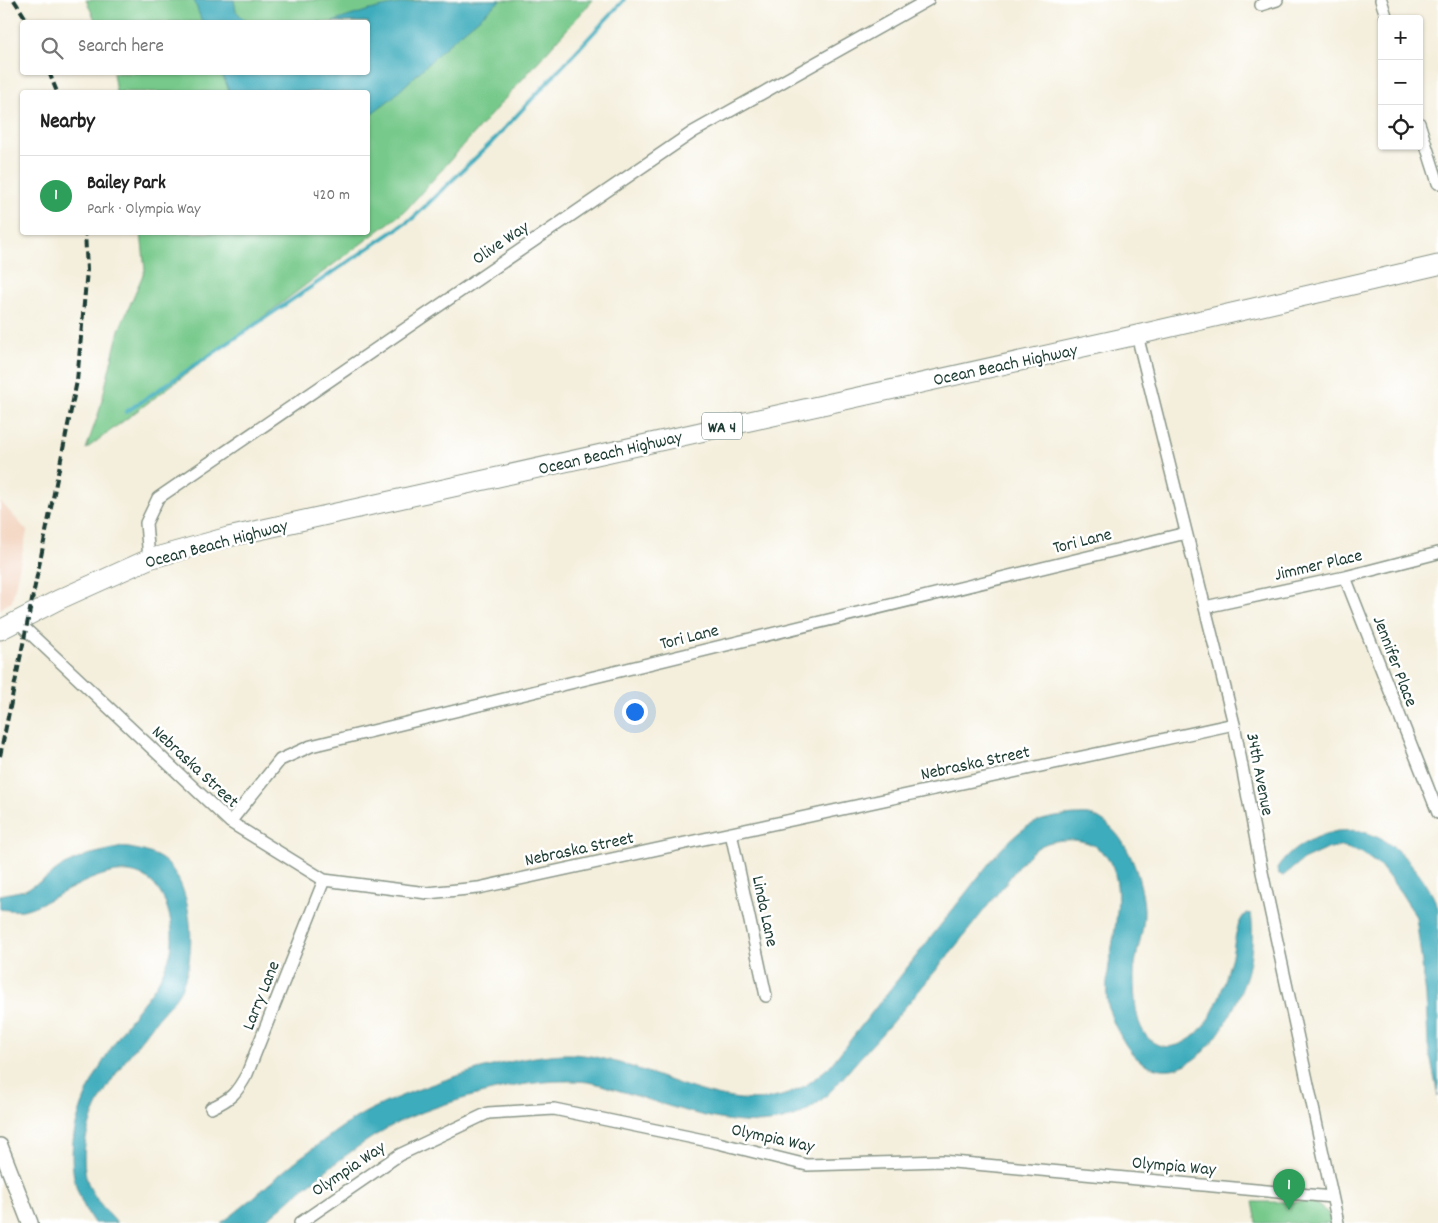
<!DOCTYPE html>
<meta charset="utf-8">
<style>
:root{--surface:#fff;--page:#f6f6f6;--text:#222;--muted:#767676;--line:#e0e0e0;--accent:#db2777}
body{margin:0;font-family:Dekko,sans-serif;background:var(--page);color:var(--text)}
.controls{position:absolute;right:15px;top:15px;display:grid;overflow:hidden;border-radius:5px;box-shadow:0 1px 4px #0004}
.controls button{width:45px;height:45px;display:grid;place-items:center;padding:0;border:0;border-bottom:1px solid var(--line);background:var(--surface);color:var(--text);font:25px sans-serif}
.you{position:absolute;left:634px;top:711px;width:18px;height:18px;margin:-12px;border:4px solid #fff;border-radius:50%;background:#1a73e8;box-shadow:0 0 0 8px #1a73e833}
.badge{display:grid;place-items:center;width:32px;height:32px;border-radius:50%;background:var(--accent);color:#fff;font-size:16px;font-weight:700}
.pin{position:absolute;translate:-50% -41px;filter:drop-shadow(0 1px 2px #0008)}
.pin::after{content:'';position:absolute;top:26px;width:18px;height:15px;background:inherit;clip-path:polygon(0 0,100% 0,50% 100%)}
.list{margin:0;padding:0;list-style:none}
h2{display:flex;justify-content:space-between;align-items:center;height:65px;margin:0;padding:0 20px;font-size:21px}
h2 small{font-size:16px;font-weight:400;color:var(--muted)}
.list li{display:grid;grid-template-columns:32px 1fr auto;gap:15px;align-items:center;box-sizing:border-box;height:80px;padding:0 20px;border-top:1px solid var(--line)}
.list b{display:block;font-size:19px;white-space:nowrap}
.list p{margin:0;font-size:16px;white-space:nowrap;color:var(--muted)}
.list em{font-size:16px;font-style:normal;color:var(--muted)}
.icon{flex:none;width:28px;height:28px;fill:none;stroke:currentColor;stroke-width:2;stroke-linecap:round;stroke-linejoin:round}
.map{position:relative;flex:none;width:1438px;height:1223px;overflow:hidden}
.search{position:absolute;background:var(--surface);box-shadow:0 1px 4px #0004;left:20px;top:20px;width:350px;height:55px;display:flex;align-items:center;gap:12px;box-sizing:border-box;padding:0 18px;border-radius:5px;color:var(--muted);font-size:19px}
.panel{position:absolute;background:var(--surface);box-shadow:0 1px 4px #0004;left:20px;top:90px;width:350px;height:145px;border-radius:5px}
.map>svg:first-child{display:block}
.built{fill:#f3d4bf}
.green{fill:#77c98b;stroke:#4b8360}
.water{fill:#3eacbc;stroke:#2e7478}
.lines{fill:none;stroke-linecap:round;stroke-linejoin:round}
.stream{stroke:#3eacbc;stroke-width:4}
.minor-casing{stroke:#8a9688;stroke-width:14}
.tertiary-casing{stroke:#8a9688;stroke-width:18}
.primary-casing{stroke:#8a9688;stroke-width:21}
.minor{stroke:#fff;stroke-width:11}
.tertiary{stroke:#fff;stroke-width:15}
.primary{stroke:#fff;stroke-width:19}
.rail{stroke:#1f3d34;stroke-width:4;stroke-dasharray:8 4;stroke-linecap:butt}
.labels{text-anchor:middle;stroke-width:5;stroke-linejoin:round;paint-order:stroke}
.shield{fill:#fff;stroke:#627771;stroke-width:1}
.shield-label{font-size:16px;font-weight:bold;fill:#1f3d34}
.street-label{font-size:18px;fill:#1f3d34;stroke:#fff}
</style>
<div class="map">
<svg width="1438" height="1223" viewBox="0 0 1438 1223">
<rect width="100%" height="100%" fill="#fff"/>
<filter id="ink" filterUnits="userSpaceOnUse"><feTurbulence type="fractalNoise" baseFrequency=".02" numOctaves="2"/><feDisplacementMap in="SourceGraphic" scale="10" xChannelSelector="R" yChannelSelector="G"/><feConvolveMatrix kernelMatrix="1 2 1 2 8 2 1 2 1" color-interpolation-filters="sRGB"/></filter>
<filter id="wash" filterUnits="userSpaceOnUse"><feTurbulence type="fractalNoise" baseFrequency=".0096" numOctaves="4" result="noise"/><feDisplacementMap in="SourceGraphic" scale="20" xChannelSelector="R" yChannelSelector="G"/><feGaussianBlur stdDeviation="1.12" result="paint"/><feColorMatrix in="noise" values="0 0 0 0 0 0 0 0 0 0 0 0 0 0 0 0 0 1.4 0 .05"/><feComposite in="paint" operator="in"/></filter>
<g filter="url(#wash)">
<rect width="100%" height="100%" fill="#f4efdd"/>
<path class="built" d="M0 501 27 531 12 601 0 609Z"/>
<path class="green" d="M86 0H593L405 211 86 449 99 412 119 330 145 270 141 233 368 232V92H116L113 73 368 72V22H96Z
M1253 1202H1314L1328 1213 1332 1223H1257Z"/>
<path class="water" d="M194 0H234L236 11 247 22H202Z
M431 0H501L454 39 392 98 368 116V92H230L221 73 368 72V22H333C365 10 397 2 431 0Z
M1075 815C1080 815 1088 814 1093 816 1126 829 1142 877 1144 909 1145 932 1134 955 1134 977 1134 991 1135 1009 1139 1022 1150 1054 1178 1052 1198 1032 1217 1014 1225 980 1232 956 1235 942 1235 924 1246 913L1251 914C1254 931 1252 957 1247 974 1236 1013 1194 1094 1142 1062 1132 1056 1124 1043 1119 1033 1114 1025 1110 1015 1108 1005 1099 962 1142 879 1096 847 1081 837 1054 838 1039 847 1027 854 1016 869 1008 880 960 941 912 1002 859 1059 843 1077 827 1099 806 1111 753 1141 670 1105 617 1090 607 1087 597 1083 588 1082 572 1080 551 1081 535 1083 497 1087 433 1106 399 1122 363 1140 325 1171 294 1196 286 1203 268 1220 259 1223 248 1223 232 1223 221 1223 253 1201 280 1171 312 1149 331 1135 351 1119 372 1109 421 1085 510 1056 564 1054 638 1052 723 1124 795 1091 807 1086 819 1075 829 1067L994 857C1023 826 1032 818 1075 815Z
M1337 831C1346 831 1356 829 1364 832 1397 841 1427 877 1438 908V1096L1428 1045 1426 996 1416 917 1401 893 1381 867 1362 853 1340 846 1327 849 1303 860 1283 876 1278 873 1277 869C1291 847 1313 837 1337 831Z
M122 847C137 849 155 852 167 863 194 890 197 956 181 989 175 1001 163 1011 155 1022 123 1064 74 1118 86 1176 90 1195 105 1209 117 1223H94C46 1155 86 1085 126 1025 136 1010 149 997 158 982 162 974 169 960 171 951 176 922 164 876 129 872 94 868 55 902 23 910 16 911 7 910 0 909V895L25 890 45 879 64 865 87 855Z"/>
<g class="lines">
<path class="stream" d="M126 412 413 218 492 142 624 0"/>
</g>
</g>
<g filter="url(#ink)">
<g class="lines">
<defs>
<path id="minor" d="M1381 0 1387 19
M1261 5 1277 0
M1419 123 1438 183
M1137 335 1234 724 1262 872 1338 1223
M149 559 146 523 158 498 693 132 928 0
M1345 577 1438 813
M1205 607 1345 577 1438 553
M16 620 230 822 324 880 427 893 478 888 1234 724
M230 822 280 760 311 746 1186 533
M731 833 766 996
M211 1108C231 1099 236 1094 247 1074L324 880
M300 1223 399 1155 488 1113 554 1109 718 1143 807 1165 942 1161 1332 1197"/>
<path id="tertiary" d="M0 1146 30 1223"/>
<path id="primary" d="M0 630 58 600 149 559 228 537 1137 335 1438 265"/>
</defs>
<use href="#minor" class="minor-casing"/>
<use href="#tertiary" class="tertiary-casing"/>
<use href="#primary" class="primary-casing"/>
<use href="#minor" class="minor"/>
<use href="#tertiary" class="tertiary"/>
<use href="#primary" class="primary"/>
<path class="rail" d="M14 0 28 22
M49 72 57 92
M0 756 77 381 87 270 85 232"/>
</g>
</g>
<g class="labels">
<rect class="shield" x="702" y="412.5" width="40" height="27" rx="4"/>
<g class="shield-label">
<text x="722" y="432">WA 4</text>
</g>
<g class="street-label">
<text transform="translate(500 242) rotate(-34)" y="6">Olive Way</text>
<text transform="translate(1005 364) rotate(-12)" y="6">Ocean Beach Highway</text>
<text transform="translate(610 452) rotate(-13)" y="6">Ocean Beach Highway</text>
<text transform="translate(1082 540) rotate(-14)" y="6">Tori Lane</text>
<text transform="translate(216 543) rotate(-15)" y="6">Ocean Beach Highway</text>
<text transform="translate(1318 564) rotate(-13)" y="6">Jimmer Place</text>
<text transform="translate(689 636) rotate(-14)" y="6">Tori Lane</text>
<text transform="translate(1396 661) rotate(69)" y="6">Jennifer Place</text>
<text transform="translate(975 762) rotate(-12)" y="6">Nebraska Street</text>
<text transform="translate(196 766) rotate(43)" y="6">Nebraska Street</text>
<text transform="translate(1261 774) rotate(79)" y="6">34th Avenue</text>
<text transform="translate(579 848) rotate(-12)" y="6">Nebraska Street</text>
<text transform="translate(766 911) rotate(78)" y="6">Linda Lane</text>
<text transform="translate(260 995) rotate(-68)" y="6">Larry Lane</text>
<text transform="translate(773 1137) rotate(12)" y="6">Olympia Way</text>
<text transform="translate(1174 1165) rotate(5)" y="6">Olympia Way</text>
<text transform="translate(348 1168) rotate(-34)" y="6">Olympia Way</text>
</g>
</g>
</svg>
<div class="controls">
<button>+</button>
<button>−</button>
<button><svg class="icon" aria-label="locate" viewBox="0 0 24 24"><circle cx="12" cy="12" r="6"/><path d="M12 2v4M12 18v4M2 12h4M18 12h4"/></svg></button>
</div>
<div class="you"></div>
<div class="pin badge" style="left:1289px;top:1210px;background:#2e9e5b">1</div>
<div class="search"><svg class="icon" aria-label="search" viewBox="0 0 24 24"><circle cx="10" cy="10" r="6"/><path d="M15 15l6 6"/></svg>Search here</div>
<section class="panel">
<h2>Nearby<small></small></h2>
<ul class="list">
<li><span class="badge" style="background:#2e9e5b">1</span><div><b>Bailey Park</b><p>Park · Olympia Way</p></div><em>420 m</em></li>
</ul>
</section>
</div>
